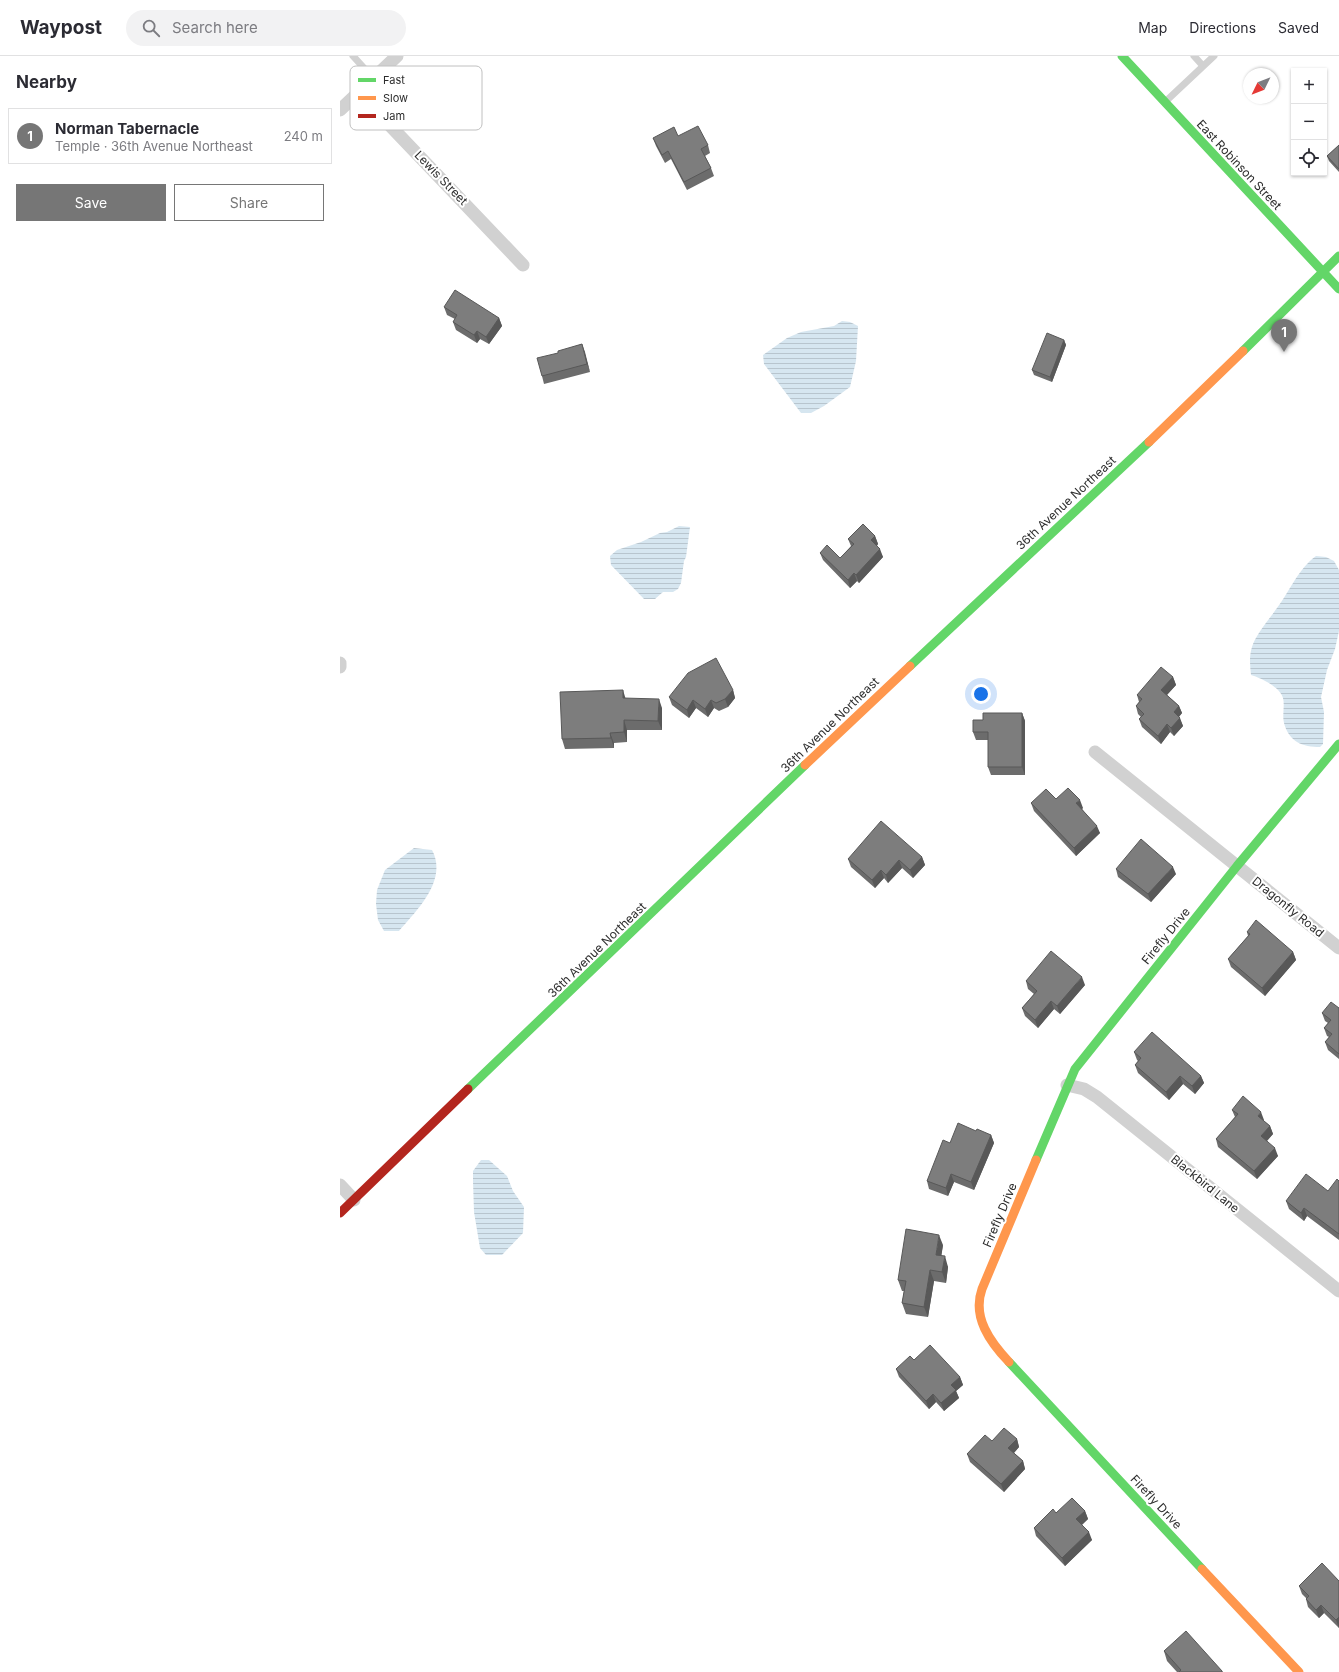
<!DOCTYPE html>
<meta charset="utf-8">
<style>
:root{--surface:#fff;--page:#f2f2f3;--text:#2b2b33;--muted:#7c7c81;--line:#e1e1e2;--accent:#767676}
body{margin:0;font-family:Inter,sans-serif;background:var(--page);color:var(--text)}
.controls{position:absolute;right:12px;top:12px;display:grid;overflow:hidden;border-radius:0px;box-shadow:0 1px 3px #0004}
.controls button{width:36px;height:36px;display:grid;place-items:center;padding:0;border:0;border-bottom:1px solid var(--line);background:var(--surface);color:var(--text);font:20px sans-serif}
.compass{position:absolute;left:903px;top:12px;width:36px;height:36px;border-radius:50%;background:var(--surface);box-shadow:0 1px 3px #0004;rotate:227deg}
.you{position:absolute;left:641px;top:638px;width:14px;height:14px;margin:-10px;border:3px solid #fff;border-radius:50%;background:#1a73e8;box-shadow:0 0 0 6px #1a73e833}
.badge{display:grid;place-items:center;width:26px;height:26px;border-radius:50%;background:var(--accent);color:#fff;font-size:13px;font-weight:700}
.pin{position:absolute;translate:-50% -33px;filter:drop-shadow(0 1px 2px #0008)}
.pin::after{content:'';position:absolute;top:21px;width:14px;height:12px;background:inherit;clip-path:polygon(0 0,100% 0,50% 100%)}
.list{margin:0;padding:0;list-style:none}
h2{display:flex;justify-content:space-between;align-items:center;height:52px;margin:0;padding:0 16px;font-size:17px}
h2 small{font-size:13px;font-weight:400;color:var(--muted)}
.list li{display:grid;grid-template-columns:26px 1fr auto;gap:12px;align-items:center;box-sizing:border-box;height:56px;margin:0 8px 8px;padding:0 8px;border:1px solid var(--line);border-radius:0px}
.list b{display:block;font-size:15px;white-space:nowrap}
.list p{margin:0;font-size:13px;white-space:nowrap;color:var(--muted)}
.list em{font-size:13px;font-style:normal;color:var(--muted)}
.actions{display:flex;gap:8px;padding:12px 16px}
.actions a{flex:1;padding:9px 0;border:1px solid var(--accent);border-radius:0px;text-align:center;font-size:14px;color:var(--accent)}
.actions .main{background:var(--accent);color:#fff}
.icon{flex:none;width:22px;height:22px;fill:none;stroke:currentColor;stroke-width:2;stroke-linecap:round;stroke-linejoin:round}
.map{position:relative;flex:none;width:999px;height:1616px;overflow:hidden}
header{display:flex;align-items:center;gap:24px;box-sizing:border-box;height:56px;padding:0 20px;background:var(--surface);border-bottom:1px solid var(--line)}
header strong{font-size:19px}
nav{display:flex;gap:22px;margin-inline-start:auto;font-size:14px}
.search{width:280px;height:36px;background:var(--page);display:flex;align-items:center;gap:10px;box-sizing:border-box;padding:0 14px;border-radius:22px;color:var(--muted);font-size:15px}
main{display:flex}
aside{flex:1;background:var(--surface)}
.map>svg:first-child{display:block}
.water{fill:url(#water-rules)}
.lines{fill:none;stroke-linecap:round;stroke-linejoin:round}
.lane{stroke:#d1d1d1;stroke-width:7}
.street{stroke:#d1d1d1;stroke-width:13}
.fast{stroke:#63d668;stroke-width:9}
.slow{stroke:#ff974d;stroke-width:9}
.jam{stroke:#b3261e;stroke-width:9}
.wall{fill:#6c6c6c}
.shaded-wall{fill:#585858}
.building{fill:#7d7d7d;stroke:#585858}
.labels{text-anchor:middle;stroke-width:4;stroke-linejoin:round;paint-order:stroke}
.street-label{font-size:12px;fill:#2c2c2c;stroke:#fff}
.key{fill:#fff;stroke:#c0c0c0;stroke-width:1}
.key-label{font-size:11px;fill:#2c2c2c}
</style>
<header>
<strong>Waypost</strong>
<div class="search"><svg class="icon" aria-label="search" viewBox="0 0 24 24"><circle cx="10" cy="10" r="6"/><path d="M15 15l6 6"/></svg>Search here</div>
<nav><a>Map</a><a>Directions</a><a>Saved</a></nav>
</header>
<main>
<aside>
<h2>Nearby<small></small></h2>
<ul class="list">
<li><span class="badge">1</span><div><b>Norman Tabernacle</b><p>Temple · 36th Avenue Northeast</p></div><em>240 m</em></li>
</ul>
<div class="actions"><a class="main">Save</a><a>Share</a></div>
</aside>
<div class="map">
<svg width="999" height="1616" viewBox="0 0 999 1616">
<defs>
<pattern id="water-rules" width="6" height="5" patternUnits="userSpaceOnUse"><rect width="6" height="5" fill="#d6e6f0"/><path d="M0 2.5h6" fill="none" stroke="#b8c5ce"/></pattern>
</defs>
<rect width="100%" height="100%" fill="#fff"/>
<path class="water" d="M502 265 510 266 518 270 516 305 510 331 484 350 471 357H461L424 308 423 299 447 282 461 276 494 270Z
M339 470 350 471 346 501 344 505 341 527 338 533 333 536H323L315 543H304L271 509 270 500 277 494 301 486 320 477 327 476Z
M976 500 986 501 994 505 999 514V575L995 593 987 614 981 641 984 656 983 688 980 691C963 691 949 686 944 667 942 659 945 650 943 642 940 631 921 622 911 619 910 610 909 600 912 591 915 580 930 562 937 552 950 535 958 513 976 500Z
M74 792 92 794C108 824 77 854 59 875H44L38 864 36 848 37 834 45 814Z
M141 1104H149L167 1120 173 1135 184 1151 183 1177 162 1199H146L140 1192 134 1156 133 1125V1115Z"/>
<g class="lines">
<path class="lane" d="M13 0 33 22
M854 0 863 10
M825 46 874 0"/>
<path class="street" d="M18 36 183 209
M0 54 57 0
M0 607V611
M755 696 999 892
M727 1029 744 1033 757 1041 999 1235
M0 1129 14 1144"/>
<path class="fast" d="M782 0 999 233
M903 295 999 200
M570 610 809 386
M128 1033 465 709
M696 1104 735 1013 897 810 999 688
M669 1306 862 1513"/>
<path class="slow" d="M809 386 903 295
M465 709 570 610
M669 1306C650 1286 632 1261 642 1233L696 1104
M862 1513 959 1616"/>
<path class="jam" d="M0 1157 128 1033"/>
</g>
<path class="wall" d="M338 80 368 89 370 97 365 100 371 112 374 120 347 134 331 103 325 107 316 90 313 82Z
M999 89V116L989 105 987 100Z
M104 251 159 262 162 270 149 288 140 283 137 287 116 274 113 266 115 263 107 259Z
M724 284 726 289 712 326 694 319 692 314Z
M242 288 250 316 204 328 202 320 218 297Z
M535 480 538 488 537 490 543 501 519 527 517 525 510 532 483 504 480 497 500 502 511 490 508 483Z
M833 621 836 629 827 639 839 650 842 657 839 661 843 670 834 680 830 676 821 688 802 671 799 663 801 661 798 658 796 650 799 646 797 639Z
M393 634 395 642 388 651 379 655 374 652 368 661 356 652 349 662 332 649 329 641Z
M285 642 322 652V674H287V686L274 687V692L225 693 222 683Z
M682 657 685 665V719H651L648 711V684H636L633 676 643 664Z
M716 743 743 752 742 753 760 777 736 800 694 755 691 747Z
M582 801 585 809 573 822 562 812 548 827 544 822 535 832 511 811 508 803Z
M776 813 836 818 811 846 778 821Z
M907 876 953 896 956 904 925 940 891 911 888 903 908 880Z
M686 925 745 929 720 958 714 953 698 972 685 960 682 952 694 938 688 933Z
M999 952V1003L988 994 985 986 989 981 987 980 984 972 988 967 985 965 982 957Z
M794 996 861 1020 864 1027 855 1038 843 1028 829 1044 798 1017 795 1009 798 1005 797 1004Z
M892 1054 924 1064V1065L930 1070 933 1078 927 1085 938 1100 917 1123 878 1091 876 1083 895 1061Z
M636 1075 651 1079 654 1087 634 1134 614 1126 608 1140 589 1133 587 1125 610 1087Z
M999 1125V1184L967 1160 964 1165 949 1153 946 1145 988 1135Z
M603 1189 601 1200 608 1211 606 1227 594 1225 588 1261 566 1258 562 1247 564 1235H562L558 1224Z
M574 1304 620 1321 623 1329 616 1335 619 1342 604 1355 596 1346 589 1353 559 1321 556 1313Z
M677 1383 679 1391 674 1397 683 1405 685 1413 664 1436 630 1406 627 1398 652 1385Z
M745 1455 748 1463 742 1469 752 1484 725 1510 696 1480 694 1472 716 1457Z
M999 1525V1572L984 1557 979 1562 968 1551 966 1543V1542L962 1538 959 1530Z
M824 1595 882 1615 883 1616H837L827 1605Z"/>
<path class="shaded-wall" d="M159 262 162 270 149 288 146 281Z
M137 275 140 283 137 287 134 279Z
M724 284 726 289 712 326 710 321Z
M242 288 245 296 250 316 247 308Z
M535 480 538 488 534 492 531 484Z
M540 493 543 501 519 527 516 519Z
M514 517 517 525 510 532 508 524Z
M833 621 836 629 824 642 821 634Z
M283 634 286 644 283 642Z
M393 634 395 642 388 651 385 643Z
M319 643 322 652V674L318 665Z
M353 644 356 652 349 662 347 654Z
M371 644 374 652 368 661 365 653Z
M839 650 842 657 836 664 834 656Z
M682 657 685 665V719L682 711Z
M840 662 843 670 834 680 831 672Z
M284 664 287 674V686L284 676Z
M827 668 830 676 821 688 818 680Z
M270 677 274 687V692L271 682Z
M740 744 743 752 739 755 736 747Z
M757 770 760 777 736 800 734 792Z
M582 801 585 809 573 822 570 814Z
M559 804 562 812 548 827 546 819Z
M833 811 836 818 811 846 808 838Z
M541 814 544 822 535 832 532 824Z
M953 896 956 904 925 940 922 932Z
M742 921 745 929 720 958 717 950Z
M711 945 714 953 698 972 695 964Z
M840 1020 843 1028 829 1044 826 1036Z
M861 1020 864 1027 855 1038 852 1030Z
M921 1056 924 1064 921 1068 918 1060Z
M930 1070 933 1078 924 1088 921 1080Z
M651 1079 654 1087 634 1134 631 1126Z
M935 1092 938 1100 917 1123 914 1115Z
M611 1118 614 1126 608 1140 606 1132Z
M964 1152 967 1160 964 1165 961 1157Z
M599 1179 603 1189 600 1209 596 1199Z
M605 1200 608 1211 606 1227 602 1216Z
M590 1214 594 1225 588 1261 584 1251Z
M620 1321 623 1329 616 1335 619 1342 604 1355 601 1347 611 1329Z
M593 1338 596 1346 589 1353 586 1345Z
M677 1383 679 1391 671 1400 668 1392Z
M683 1405 685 1413 664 1436 661 1428Z
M745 1455 748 1463 739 1471 736 1463Z
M749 1476 752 1484 725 1510 722 1502Z
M981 1549 984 1557 979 1562 976 1554Z
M999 1561V1572L996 1564Z"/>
<path class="building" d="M358 70 368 89 361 93 371 112 344 126 328 95 322 99 313 82 334 71 338 80Z
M999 89V113L987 100Z
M115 234 159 262 146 281 137 275 134 279 113 266 117 259 104 251Z
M707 277 724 284 710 321 692 314Z
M242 288 247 308 202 320 197 302 218 297V295Z
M523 468 535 480 531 484 540 493 516 519 514 517 508 524 480 497 487 489 500 502 514 488 508 483Z
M376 602 393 634 385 643 376 647 371 644 365 653 353 644 347 654 329 641 348 617Z
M821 611 833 621 821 634 839 650 834 656 840 662 831 672 827 668 818 680 799 663 804 658 796 650 802 643 797 639Z
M283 634V642L319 643 318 665 284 664V676L270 677 271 682 222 683 220 636Z
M643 657H682V711H648V676H633V664H643Z
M728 732 740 744 736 747 757 770 734 792 691 747 706 733 716 743Z
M541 765 582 801 570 814 559 804 546 819 541 814 532 824 508 803Z
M801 783 833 811 808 838 776 813Z
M916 864 953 896 922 932 888 903 910 878 907 876Z
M711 895 742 921 717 950 711 945 695 964 682 952 697 935 686 925Z
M991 946 999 952V998L985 986 992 978 984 972 991 964 982 957Z
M812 976 861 1020 852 1030 840 1020 826 1036 795 1009 801 1002 794 996Z
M903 1040 921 1056 918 1060 930 1070 921 1080 935 1092 914 1115 876 1083 898 1058 892 1054Z
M618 1067 636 1075 637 1073 651 1079 631 1126 611 1118 606 1132 587 1125 603 1084 610 1087Z
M966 1118 988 1135 997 1123 999 1125V1178L964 1152 961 1157 946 1145Z
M566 1173 599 1179 596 1199 605 1200 602 1216 590 1214 584 1251 562 1247 566 1225 558 1224Z
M590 1289 620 1321 611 1329 616 1334 601 1347 593 1338 586 1345 556 1313 570 1300 574 1304Z
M664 1372 677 1383 668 1392 683 1405 661 1428 627 1398 645 1379 652 1385Z
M732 1442 745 1455 736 1463 749 1476 722 1502 694 1472 713 1453 716 1457Z
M982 1507 999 1525V1561L996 1564 981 1549 976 1554 966 1543 969 1540 959 1530Z
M846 1575 882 1615V1616H839L841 1614 824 1595Z"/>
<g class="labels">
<g class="street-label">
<text transform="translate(899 109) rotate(47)" y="4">East Robinson Street</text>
<text transform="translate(101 122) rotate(46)" y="4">Lewis Street</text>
<text transform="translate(726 447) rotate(-43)" y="4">36th Avenue Northeast</text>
<text transform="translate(490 669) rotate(-44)" y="4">36th Avenue Northeast</text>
<text transform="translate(948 851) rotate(39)" y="4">Dragonfly Road</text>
<text transform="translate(826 880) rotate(-51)" y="4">Firefly Drive</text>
<text transform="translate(257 894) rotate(-44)" y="4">36th Avenue Northeast</text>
<text transform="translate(865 1128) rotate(39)" y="4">Blackbird Lane</text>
<text transform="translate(660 1159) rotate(-67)" y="4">Firefly Drive</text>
<text transform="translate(816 1446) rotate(47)" y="4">Firefly Drive</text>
</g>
</g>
<rect x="10" y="10" width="132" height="64" rx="6" class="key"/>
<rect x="18" y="22" width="18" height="4" fill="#63d668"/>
<rect x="18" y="40" width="18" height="4" fill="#ff974d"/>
<rect x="18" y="58" width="18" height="4" fill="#b3261e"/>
<g class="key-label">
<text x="43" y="28">Fast</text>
<text x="43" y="46">Slow</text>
<text x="43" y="64">Jam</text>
</g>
</svg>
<div class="controls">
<button>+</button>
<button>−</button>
<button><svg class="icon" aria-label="locate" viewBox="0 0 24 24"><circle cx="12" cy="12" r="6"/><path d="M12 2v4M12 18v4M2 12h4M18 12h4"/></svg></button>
</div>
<svg class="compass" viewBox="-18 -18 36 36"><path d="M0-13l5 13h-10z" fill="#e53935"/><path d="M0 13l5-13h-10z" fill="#7c7c81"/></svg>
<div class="you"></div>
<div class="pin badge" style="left:944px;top:296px">1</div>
</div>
</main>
